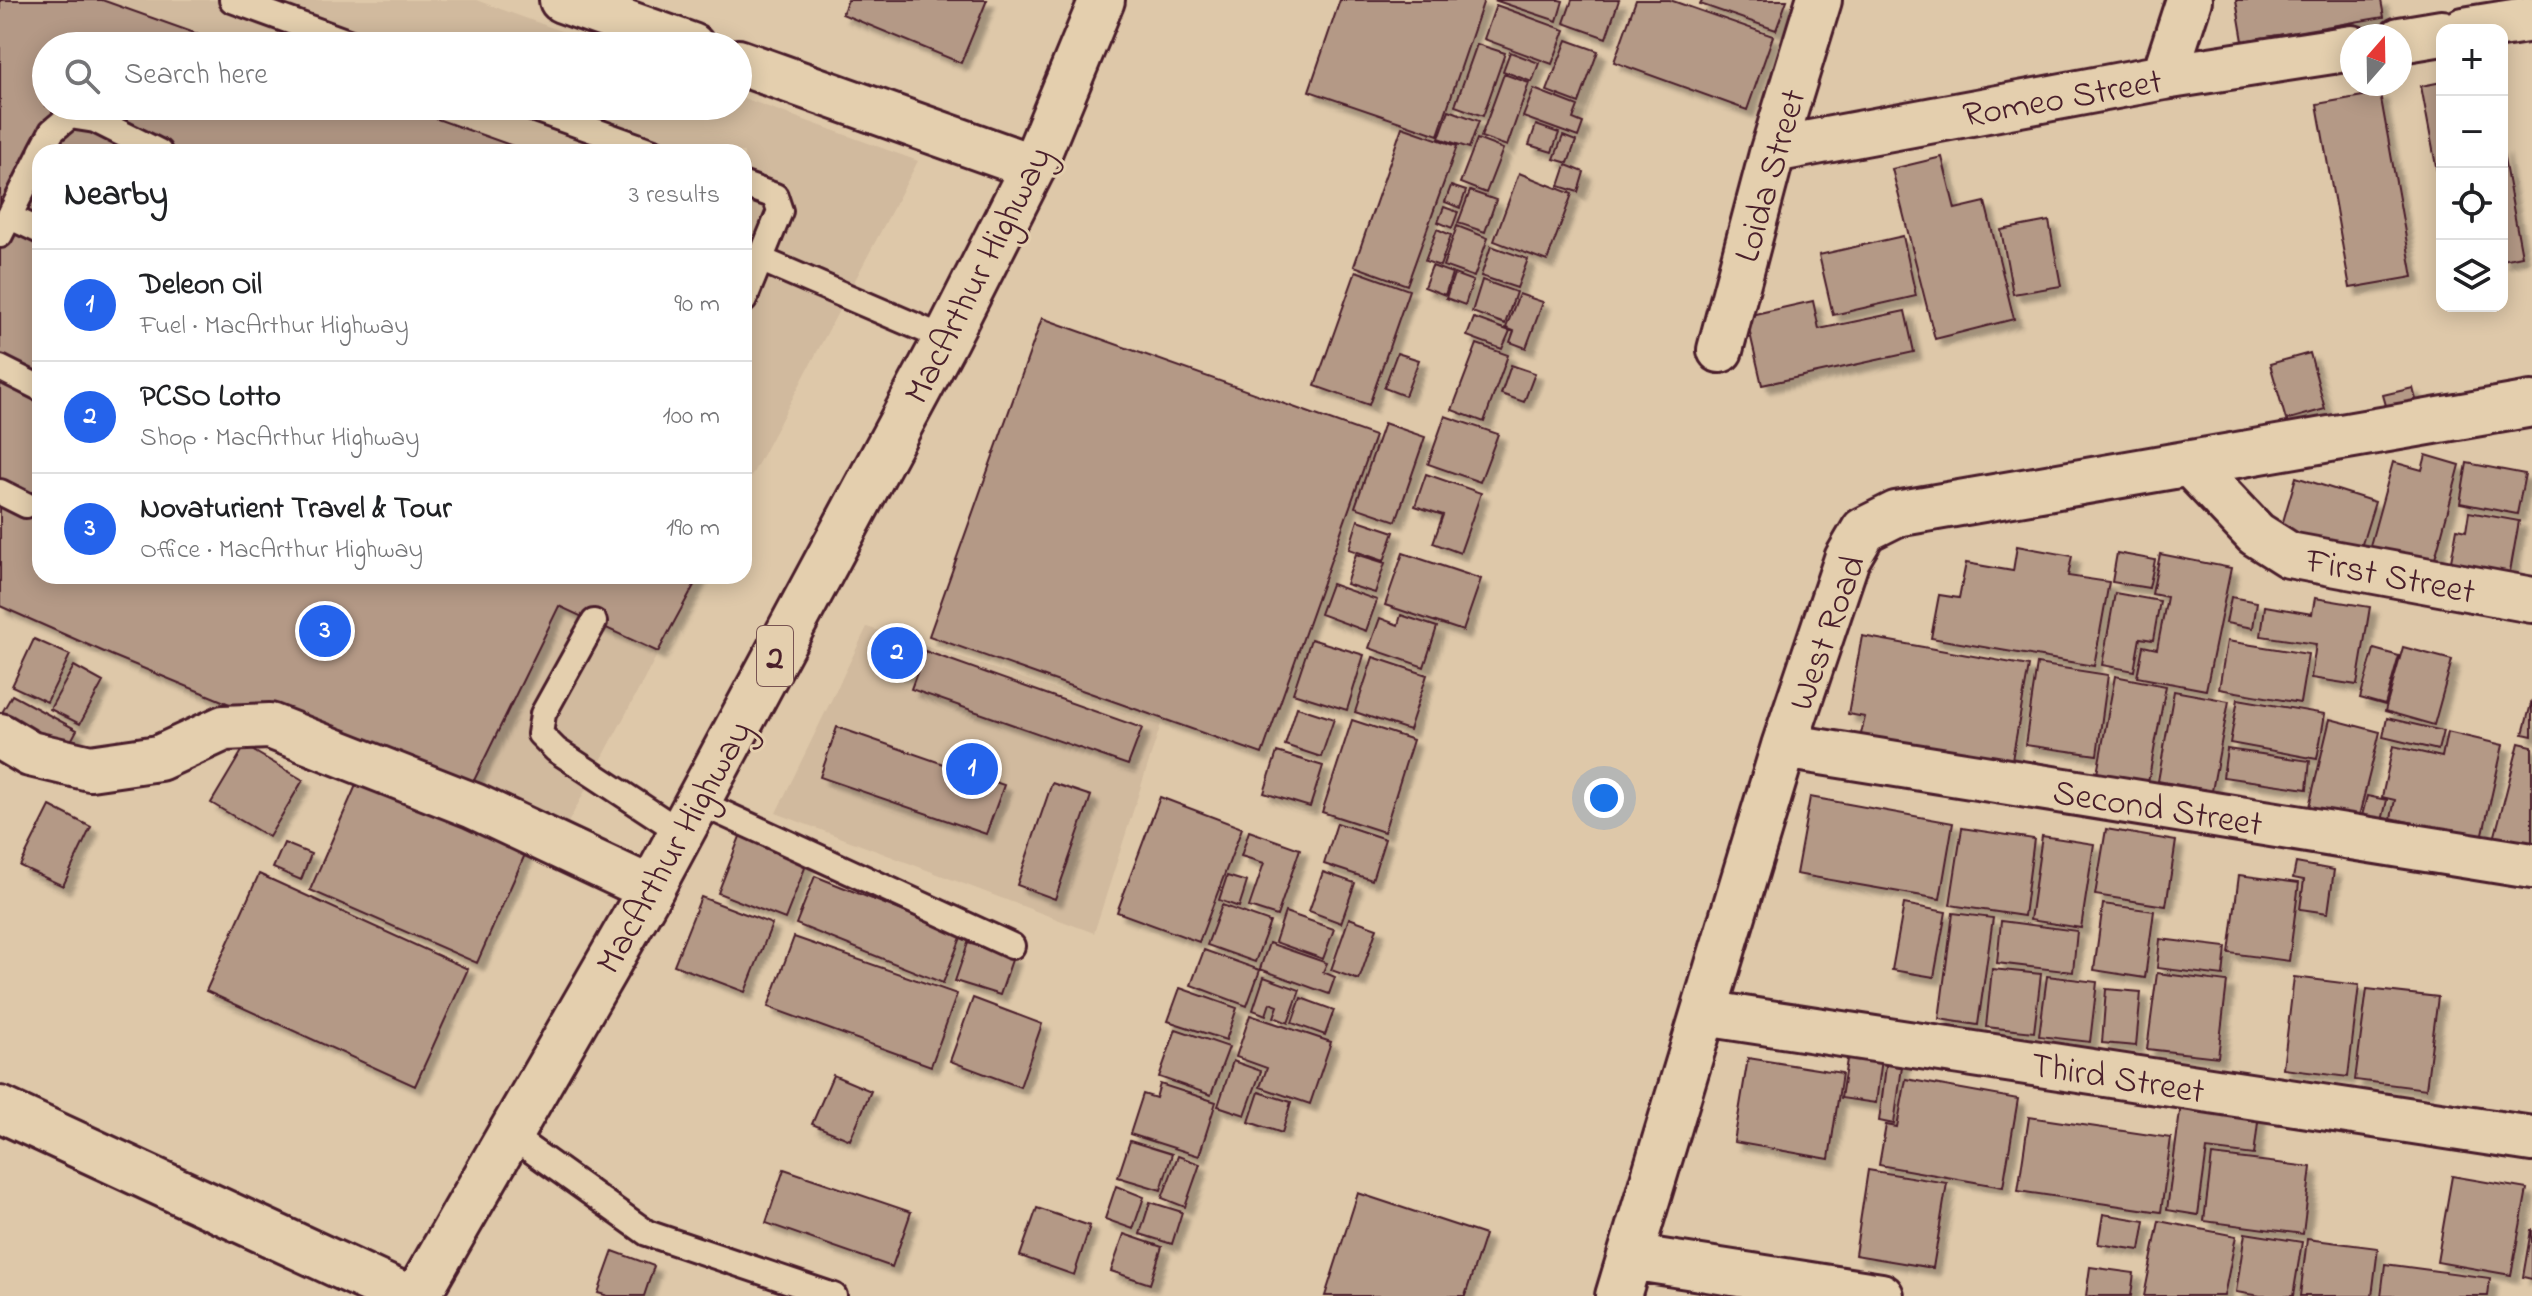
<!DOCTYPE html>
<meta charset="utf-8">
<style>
:root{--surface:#fff;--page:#f2f2f2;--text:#202124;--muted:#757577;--line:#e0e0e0;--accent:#2563eb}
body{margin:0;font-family:"Indie Flower",sans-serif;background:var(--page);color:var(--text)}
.controls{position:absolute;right:24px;top:24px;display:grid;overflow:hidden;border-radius:16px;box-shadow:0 4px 20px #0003}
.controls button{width:72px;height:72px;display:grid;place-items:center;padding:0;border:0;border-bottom:2px solid var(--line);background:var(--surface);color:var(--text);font:40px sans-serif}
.compass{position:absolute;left:2340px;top:24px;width:72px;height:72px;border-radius:50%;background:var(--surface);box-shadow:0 4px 20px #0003;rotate:20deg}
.you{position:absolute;left:1604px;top:798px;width:28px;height:28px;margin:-20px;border:6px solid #fff;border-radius:50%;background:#1a73e8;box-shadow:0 0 0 12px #1a73e833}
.badge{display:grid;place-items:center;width:52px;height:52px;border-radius:50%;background:var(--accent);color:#fff;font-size:26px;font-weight:700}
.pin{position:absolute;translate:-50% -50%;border:4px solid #fff;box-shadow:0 2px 8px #0006}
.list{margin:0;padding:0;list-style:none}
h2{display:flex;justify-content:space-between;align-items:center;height:104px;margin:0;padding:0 32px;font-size:34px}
h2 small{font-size:26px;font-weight:400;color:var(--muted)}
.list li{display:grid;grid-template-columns:52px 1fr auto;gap:24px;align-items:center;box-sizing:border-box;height:112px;padding:0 32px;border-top:2px solid var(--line)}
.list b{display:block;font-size:30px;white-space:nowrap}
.list p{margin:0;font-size:26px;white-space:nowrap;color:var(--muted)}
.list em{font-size:26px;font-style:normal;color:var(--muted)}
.icon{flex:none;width:44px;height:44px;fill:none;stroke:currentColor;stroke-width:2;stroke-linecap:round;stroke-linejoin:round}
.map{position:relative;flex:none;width:2532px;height:1296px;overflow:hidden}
.search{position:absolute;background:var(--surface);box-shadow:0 4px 20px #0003;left:32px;top:32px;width:720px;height:88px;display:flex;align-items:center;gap:20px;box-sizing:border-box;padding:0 28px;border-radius:44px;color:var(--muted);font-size:30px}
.panel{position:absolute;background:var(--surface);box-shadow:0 4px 20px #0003;left:32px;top:144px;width:720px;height:440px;border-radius:24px}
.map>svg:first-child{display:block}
.built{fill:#d1ba9e}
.building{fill:#b49986;stroke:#4a1f2b;stroke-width:2;filter:url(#shadow)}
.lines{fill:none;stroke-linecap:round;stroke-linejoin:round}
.lane-casing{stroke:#4a1f2b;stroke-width:30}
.street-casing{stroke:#4a1f2b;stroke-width:50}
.highway-casing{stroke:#4a1f2b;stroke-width:50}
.lane{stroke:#e4cfae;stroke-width:24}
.street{stroke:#e4cfae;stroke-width:44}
.highway{stroke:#e4cfae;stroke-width:44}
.labels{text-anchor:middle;stroke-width:6;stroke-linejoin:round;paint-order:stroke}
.shield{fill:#e4cfae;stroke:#785452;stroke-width:2}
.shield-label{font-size:34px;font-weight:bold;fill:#4a1f2b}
.street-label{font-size:36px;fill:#4a1f2b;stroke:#e4cfae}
</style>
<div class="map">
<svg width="2532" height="1296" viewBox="0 0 2532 1296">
<defs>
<filter id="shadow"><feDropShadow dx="7" dy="7" stdDeviation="2" flood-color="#0004"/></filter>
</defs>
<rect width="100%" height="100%" fill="#dec8a9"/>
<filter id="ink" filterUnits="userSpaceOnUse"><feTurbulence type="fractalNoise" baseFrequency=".0125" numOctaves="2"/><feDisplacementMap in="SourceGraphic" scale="16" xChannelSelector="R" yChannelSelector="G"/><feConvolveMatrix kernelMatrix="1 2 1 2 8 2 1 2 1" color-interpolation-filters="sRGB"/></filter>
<g filter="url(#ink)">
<path class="built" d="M0 0H476L602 46H46V106H738V96L918 161 744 490V152H40V576H699L560 838 464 801 111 655 0 606Z
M867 627 1161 724 1094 933 776 813Z"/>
<path class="building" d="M0 0H102L231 46H46V106H401L530 152H40V576H699L658 652 559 606 464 801 111 655 0 606Z
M848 0H987L961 63 842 14Z
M1340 0H1484L1438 135 1309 91Z
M1494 0H1559L1563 1 1557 21Z
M1572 0H1619L1606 38 1564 23Z
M1636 0H1670L1773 36 1747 110 1614 62Z
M1702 0H1787L1776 30 1700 4Z
M2236 0H2381L2384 17 2243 41Z
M1496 5 1565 30 1552 64 1484 39Z
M1567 40 1598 51 1579 103 1547 91Z
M1477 44 1505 53 1483 116 1455 106Z
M1510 52 1539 63 1532 82 1503 71Z
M1504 74 1529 83 1507 146 1481 137Z
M2442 82V198L2421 86Z
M1534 89 1578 106 1573 119 1583 123 1578 137 1523 117Z
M2380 93 2413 277 2350 288 2317 104Z
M1449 110 1479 121 1469 148 1439 138Z
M1536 125 1559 133 1552 152 1529 145Z
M1402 127 1457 146 1407 285 1354 266Z
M1563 136 1576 141 1568 163 1554 159Z
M1477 139 1503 149 1486 193 1460 183Z
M2502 148 2522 256 2502 260Z
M1942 157 1955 209 1985 202 2014 319 1935 339 1892 169Z
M1566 165 1584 172 1578 192 1559 186Z
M1519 173 1572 194 1547 261 1494 241Z
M1451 186 1466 191 1460 208 1445 202Z
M1470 191 1496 200 1485 232 1458 223Z
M1444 207 1458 212 1452 228 1438 222Z
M2049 221 2061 286 2013 294 2001 230Z
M1457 226 1488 238 1474 277 1443 266Z
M1437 229 1451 235 1440 266 1425 261Z
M1903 236 1916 296 1833 315 1819 255Z
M1491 246 1528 259 1517 288 1481 276Z
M1432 266 1452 273 1445 295 1424 287Z
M1356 271 1409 290 1369 405 1315 386Z
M1454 274 1473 281 1465 305 1446 298Z
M1482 280 1516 292 1505 324 1472 312Z
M1519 294 1543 302 1526 348 1510 342 1514 331 1506 328Z
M1813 301 1819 329 1905 311 1914 352 1762 385 1746 316Z
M1042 318 1375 436 1262 754 929 636Z
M1474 318 1510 331 1502 349 1467 336Z
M1477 344 1508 355 1484 422 1452 410Z
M1397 353 1419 360 1405 396 1384 388Z
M2310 353 2325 409 2286 420 2270 364Z
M1511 365 1535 373 1524 402 1501 394Z
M2413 388 2420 415 2391 423 2383 395Z
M1445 416 1498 434 1480 482 1428 464Z
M1384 423 1425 437 1396 521 1355 507Z
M2426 455 2460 465 2432 570 2368 553 2393 462 2422 470Z
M2467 463 2525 474 2517 514 2460 503Z
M1426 474 1481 493 1460 553 1433 543 1443 515 1415 506Z
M2296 477 2375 502 2358 557 2280 532Z
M2469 512 2519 521 2508 583 2449 572 2457 529 2466 531Z
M1358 520 1394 532 1384 561 1349 549Z
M2017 546 2072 556 2068 576 2109 582 2094 666 1931 638 1939 595 1959 598 1966 563 2013 571Z
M1403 553 1481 579 1463 631 1385 605Z
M2117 553 2155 560 2149 588 2112 582Z
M1356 554 1385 563 1375 593 1346 584Z
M2160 554 2231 568 2206 690 2137 677 2143 646 2157 649 2167 597 2152 594Z
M1331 584 1377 600 1366 631 1320 614Z
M2115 593 2160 601 2153 640 2140 638 2134 671 2102 665Z
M2231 597 2257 602 2253 628 2226 623Z
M2315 598 2370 607 2357 685 2311 678 2316 644 2261 636 2265 606 2312 614Z
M1401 615 1437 627 1424 667 1369 648 1380 618 1398 625Z
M887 631 919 642 907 674 875 663Z
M1862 636 2029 666 2011 765 1860 738 1865 717 1848 714Z
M34 639 70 655 47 702 12 686Z
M1311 639 1364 655 1347 710 1293 693Z
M2227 641 2308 654 2300 703 2219 689Z
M2403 647 2452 660 2434 725 2385 711Z
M2374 649 2399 656 2385 705 2360 698Z
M925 651 1142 728 1128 765 911 689Z
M1373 657 1427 675 1409 730 1355 712Z
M2037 664 2108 675 2097 755 2025 745Z
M74 666 103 682 80 724 50 709Z
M2115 676 2166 686 2147 788 2096 779Z
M2174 691 2229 701 2212 791 2158 781Z
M12 695 77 730 65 752 0 716Z
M2238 699 2325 714 2317 759 2230 743Z
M2532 700V736L2523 734Z
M1297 707 1334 719 1321 757 1285 745Z
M2387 718 2443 731 2438 750 2383 737Z
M2330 719 2380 732 2356 828 2307 815Z
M1352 720 1413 740 1384 832 1322 812Z
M837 727 1004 785 986 834 820 777Z
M2447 732 2503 745 2482 838 2391 818 2395 800 2382 797 2393 746 2442 757Z
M2519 743 2532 746V853L2493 843Z
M245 746 303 780 269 837 211 803Z
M2227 749 2310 761 2307 789 2223 777Z
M1277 752 1323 766 1310 807 1264 793Z
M360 776 527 850 477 963 310 890Z
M1052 783 1091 796 1055 899 1017 885Z
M2367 796 2387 800 2382 821 2362 816Z
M1160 797 1242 828 1199 942 1117 912Z
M1810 797 1953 823 1940 899 1796 874Z
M50 806 91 827 63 886 20 866Z
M1337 823 1385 839 1372 880 1324 864Z
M1962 828 2034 839 2024 916 1950 905Z
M2106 829 2176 841 2166 906 2095 895Z
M1249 831 1300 849 1277 916 1249 907 1264 863 1241 856Z
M741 834 808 860 785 919 718 893Z
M2042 836 2094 844 2081 928 2030 920Z
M284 843 311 854 301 880 273 868Z
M2296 863 2334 870 2328 913 2300 909 2304 880 2293 878Z
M1323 872 1355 883 1341 923 1309 911Z
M259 874 468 969 415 1086 206 991Z
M2239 875 2299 883 2289 961 2229 953Z
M815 876 962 935 943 983 796 924Z
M1227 876 1247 882 1239 907 1219 900Z
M701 897 772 924 745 992 674 965Z
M1904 904 1946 912 1934 977 1892 970Z
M2103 904 2154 911 2145 978 2094 970Z
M1222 905 1270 922 1255 962 1207 945Z
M1285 912 1334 929 1323 959 1275 942Z
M1953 913 1993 918 1978 1025 1939 1019Z
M1349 918 1377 928 1359 980 1331 970Z
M2001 921 2077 931 2073 972 1997 963Z
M794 937 957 994 931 1066 768 1007Z
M2160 939 2226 947 2223 976 2157 968Z
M968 943 1013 957 1000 995 955 981Z
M1269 943 1327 963 1323 972 1335 977 1329 994 1260 969Z
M1204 950 1260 970 1247 1006 1191 985Z
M1992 969 2041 974 2034 1032 1986 1027Z
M2157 973 2227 982 2218 1057 2147 1049Z
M2047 976 2097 982 2090 1042 2039 1036Z
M1264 977 1300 990 1288 1023 1274 1017 1278 1006 1270 1003 1266 1015 1253 1010Z
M2294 977 2359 985 2348 1077 2283 1069Z
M1180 988 1237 1008 1226 1040 1168 1021Z
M2106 989 2141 992 2136 1046 2102 1043Z
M2367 989 2438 997 2426 1089 2355 1080Z
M973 998 1042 1024 1020 1087 950 1061Z
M1301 998 1334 1010 1325 1035 1292 1023Z
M1250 1015 1331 1042 1310 1104 1260 1087 1267 1068 1236 1057Z
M1176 1029 1229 1047 1211 1095 1159 1077Z
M1848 1053 1882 1059 1876 1103 1841 1098Z
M1748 1058 1842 1073 1829 1159 1734 1142Z
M1887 1058 1903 1060 1894 1124 1879 1121Z
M1233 1061 1261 1071 1245 1115 1218 1106Z
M833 1075 871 1091 850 1140 812 1124Z
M1906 1079 2018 1099 2003 1187 1879 1165 1886 1125 1897 1127Z
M1160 1084 1216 1102 1199 1156 1130 1134 1143 1094 1156 1098Z
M1259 1092 1291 1102 1282 1133 1249 1122Z
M2181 1104 2259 1114 2254 1155 2207 1149 2198 1215 2167 1210Z
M2029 1117 2171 1138 2161 1212 2018 1191Z
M1130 1141 1172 1154 1161 1190 1118 1177Z
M2212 1155 2311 1167 2303 1234 2204 1221Z
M1178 1156 1200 1164 1185 1207 1162 1198Z
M784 1169 911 1212 892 1267 766 1223Z
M1868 1170 1947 1183 1933 1268 1855 1255Z
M2452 1176 2527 1189 2511 1275 2437 1262Z
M1116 1186 1144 1197 1133 1229 1105 1219Z
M1358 1193 1485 1235 1465 1296H1325Z
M1150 1202 1182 1212 1172 1244 1140 1234Z
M1037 1208 1090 1226 1074 1275 1020 1256Z
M2103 1214 2145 1221 2140 1250 2098 1244Z
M2159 1221 2236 1236 2224 1296H2144Z
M2531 1230H2532V1279L2523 1277Z
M2245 1233 2302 1242 2293 1296H2260L2236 1292Z
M1124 1234 1162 1247 1150 1284 1111 1271Z
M2307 1239 2378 1248 2372 1296H2300Z
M613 1251 654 1266 644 1296H608L598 1293Z
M2385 1264 2490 1278 2488 1296H2381Z
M2090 1267 2134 1273 2131 1296H2086Z"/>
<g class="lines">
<defs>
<path id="lane" d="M232 0 359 46
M526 106 654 152
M41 152 52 131 70 116 95 120 159 152
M744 185 775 196 780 211 744 300
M10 217 40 231
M0 235 40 155
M762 260 946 339
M0 368 40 388
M0 492 26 505
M594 622 543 714 540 734 556 750 679 831
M696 801 1012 946
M510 1135 647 1233 834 1296"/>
<path id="street" d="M562 0 692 46
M2464 30 2532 19
M2400 40 2442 33
M738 62 1033 167
M2164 77 2189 0
M1773 150 2164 77 2352 48
M1720 350 1773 150 1819 0
M2189 463 2256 534 2289 555 2532 600
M0 736 30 754 90 768 159 758 224 728 270 726 474 806 651 889
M1784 746 2532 866
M1704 1013 2532 1139
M0 1109 405 1296
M1630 1257 1881 1296
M1618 1296 1784 746 1847 559 1864 530 1896 514 2532 404"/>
<path id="highway" d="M417 1296 651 889 946 339 1033 167 1102 0"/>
</defs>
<use href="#lane" class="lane-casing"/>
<use href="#street" class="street-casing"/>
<use href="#highway" class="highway-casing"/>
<use href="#lane" class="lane"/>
<use href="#street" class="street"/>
<use href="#highway" class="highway"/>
</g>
</g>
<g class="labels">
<rect class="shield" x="757" y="626" width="36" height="60" rx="6"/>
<g class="shield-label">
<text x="775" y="668">2</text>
</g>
<g class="street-label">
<text transform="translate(2062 96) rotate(-10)" y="13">Romeo Street</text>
<text transform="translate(1768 175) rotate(-74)" y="13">Loida Street</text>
<text transform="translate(976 274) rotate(-63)" y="13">MacArthur Highway</text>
<text transform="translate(2391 574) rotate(11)" y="13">First Street</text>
<text transform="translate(1825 632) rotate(-70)" y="13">West Road</text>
<text transform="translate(2158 806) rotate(9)" y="13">Second Street</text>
<text transform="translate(672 846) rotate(-61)" y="13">MacArthur Highway</text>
<text transform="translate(2118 1076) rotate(9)" y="13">Third Street</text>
</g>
</g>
</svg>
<div class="controls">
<button>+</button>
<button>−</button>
<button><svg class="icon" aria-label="locate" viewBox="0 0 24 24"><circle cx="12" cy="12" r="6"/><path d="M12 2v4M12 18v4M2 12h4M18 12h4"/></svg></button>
<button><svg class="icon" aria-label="layers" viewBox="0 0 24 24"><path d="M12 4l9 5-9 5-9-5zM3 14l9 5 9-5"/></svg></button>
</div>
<svg class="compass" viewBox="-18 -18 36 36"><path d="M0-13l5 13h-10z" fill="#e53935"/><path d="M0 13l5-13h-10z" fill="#757577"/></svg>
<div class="you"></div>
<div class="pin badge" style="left:972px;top:769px">1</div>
<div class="pin badge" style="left:897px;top:653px">2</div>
<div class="pin badge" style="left:325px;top:631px">3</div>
<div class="search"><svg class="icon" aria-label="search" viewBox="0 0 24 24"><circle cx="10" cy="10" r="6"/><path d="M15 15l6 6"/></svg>Search here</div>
<section class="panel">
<h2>Nearby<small>3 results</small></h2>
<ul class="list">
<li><span class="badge">1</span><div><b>Deleon Oil</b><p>Fuel · MacArthur Highway</p></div><em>90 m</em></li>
<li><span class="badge">2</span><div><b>PCSO Lotto</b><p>Shop · MacArthur Highway</p></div><em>100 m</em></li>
<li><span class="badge">3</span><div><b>Novaturient Travel &amp; Tour</b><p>Office · MacArthur Highway</p></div><em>190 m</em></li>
</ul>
</section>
</div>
